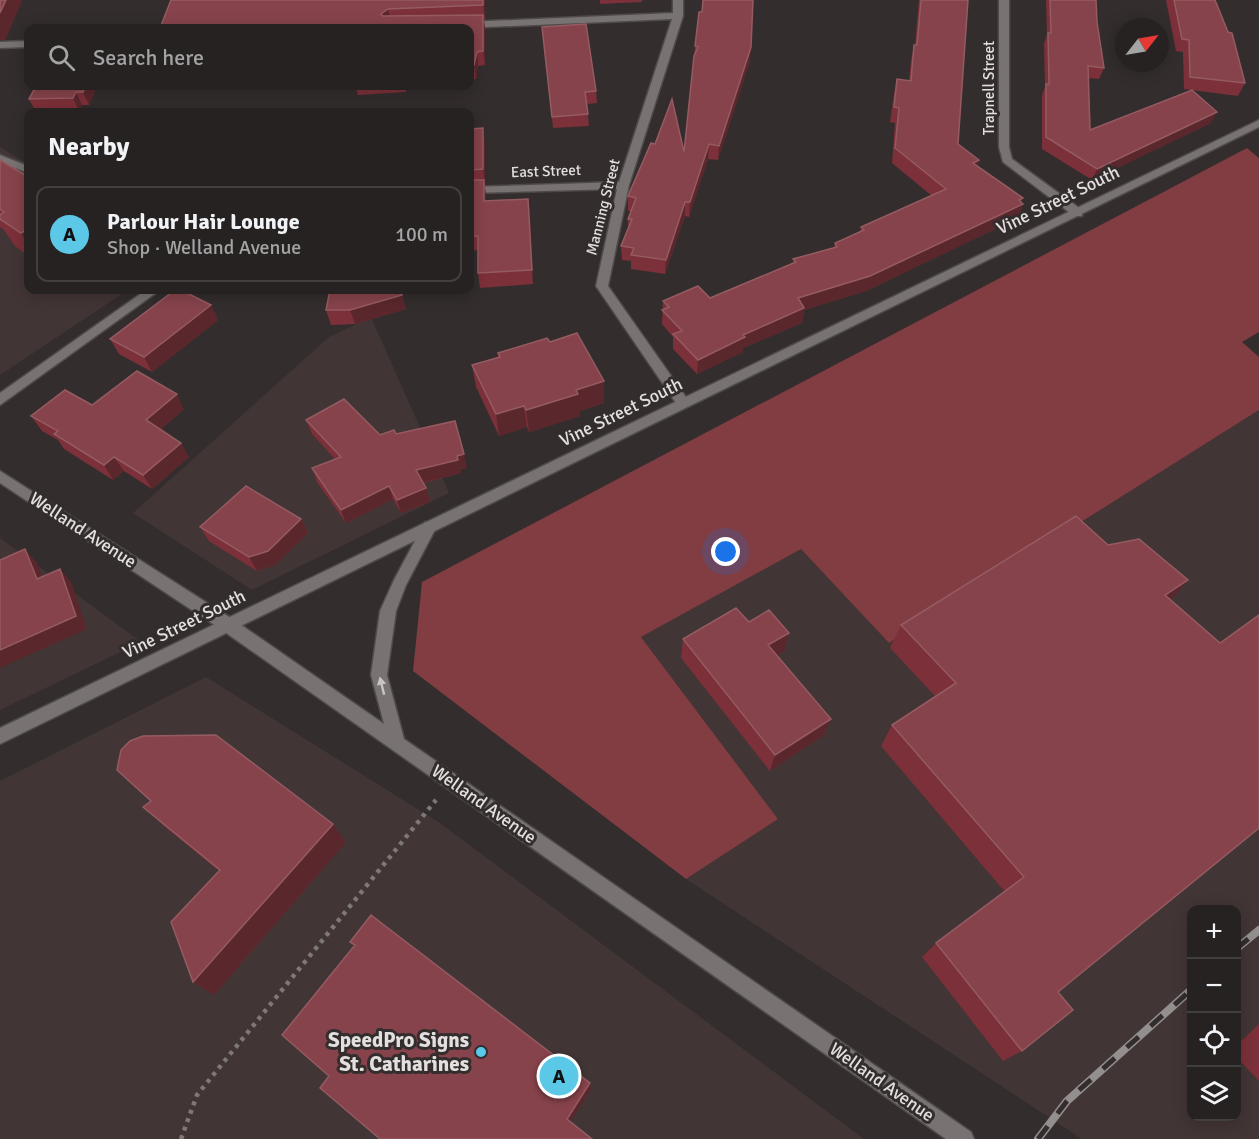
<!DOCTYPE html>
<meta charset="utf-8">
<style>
:root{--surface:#262222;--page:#2e2a2a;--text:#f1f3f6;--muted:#a4a4a5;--line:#423f40;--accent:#5bc8e7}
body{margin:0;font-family:Signika,sans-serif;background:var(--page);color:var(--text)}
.controls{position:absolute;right:18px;bottom:18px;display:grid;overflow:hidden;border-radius:12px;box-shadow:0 3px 15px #0003}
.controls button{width:54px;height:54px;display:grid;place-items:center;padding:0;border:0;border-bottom:2px solid var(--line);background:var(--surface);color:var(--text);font:30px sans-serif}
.compass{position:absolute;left:1115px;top:18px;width:54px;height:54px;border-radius:50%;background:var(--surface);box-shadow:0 3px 15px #0003;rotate:59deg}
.you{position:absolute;left:726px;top:552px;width:21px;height:21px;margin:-15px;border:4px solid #fff;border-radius:50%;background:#1a73e8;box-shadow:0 0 0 9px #1a73e833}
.badge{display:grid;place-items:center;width:39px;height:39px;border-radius:50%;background:var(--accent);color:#111;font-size:20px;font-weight:700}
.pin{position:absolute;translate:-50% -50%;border:3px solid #fff;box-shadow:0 2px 6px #0006}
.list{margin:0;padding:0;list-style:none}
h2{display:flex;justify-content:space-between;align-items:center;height:78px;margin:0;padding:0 24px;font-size:26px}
h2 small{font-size:20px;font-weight:400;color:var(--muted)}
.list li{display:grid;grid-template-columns:39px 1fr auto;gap:18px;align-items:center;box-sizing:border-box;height:96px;margin:0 12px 12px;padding:0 12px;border:2px solid var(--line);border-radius:12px}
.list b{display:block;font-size:22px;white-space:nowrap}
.list p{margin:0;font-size:20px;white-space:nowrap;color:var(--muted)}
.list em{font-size:20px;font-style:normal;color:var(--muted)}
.icon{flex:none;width:33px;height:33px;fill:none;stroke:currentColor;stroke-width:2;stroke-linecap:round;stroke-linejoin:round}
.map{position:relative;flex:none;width:1259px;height:1139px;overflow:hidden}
.search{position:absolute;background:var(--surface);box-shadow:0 3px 15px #0003;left:24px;top:24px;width:450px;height:66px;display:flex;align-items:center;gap:15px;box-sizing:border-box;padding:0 21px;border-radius:12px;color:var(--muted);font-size:22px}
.panel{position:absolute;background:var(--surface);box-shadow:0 3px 15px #0003;left:24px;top:108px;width:450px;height:186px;border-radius:12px}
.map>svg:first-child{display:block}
.built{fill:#423535;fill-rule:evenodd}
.green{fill:#813d41}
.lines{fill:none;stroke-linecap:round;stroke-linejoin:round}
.service-casing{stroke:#4f4a4a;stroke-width:3}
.minor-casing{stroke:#4f4a4a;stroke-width:3}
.tertiary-casing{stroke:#4f4a4a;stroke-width:3}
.secondary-casing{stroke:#4f4a4a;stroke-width:3}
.path{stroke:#7e7979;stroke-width:4.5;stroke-dasharray:4 5;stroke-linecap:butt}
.service{fill:#787272;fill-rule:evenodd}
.minor{fill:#787272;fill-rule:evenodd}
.tertiary{fill:#787272;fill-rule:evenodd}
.secondary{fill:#787272;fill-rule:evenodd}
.rail-casing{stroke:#948f8f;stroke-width:8}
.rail{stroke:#332d2d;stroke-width:5;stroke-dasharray:16;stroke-linecap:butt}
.wall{fill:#7c3039}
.shaded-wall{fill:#5a272d}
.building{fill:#87434b;stroke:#955b62;stroke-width:1.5}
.oneway{fill:#c8c4c4}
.poi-dot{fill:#5bc8e7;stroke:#332d2d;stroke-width:2}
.labels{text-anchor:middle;stroke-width:6;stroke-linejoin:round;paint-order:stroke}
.far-street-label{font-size:15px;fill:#e3dfdf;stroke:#332d2d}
.street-label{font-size:18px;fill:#e3dfdf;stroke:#332d2d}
.near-poi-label{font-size:21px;font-weight:bold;fill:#e3dfdf;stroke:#332d2d;text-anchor:end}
</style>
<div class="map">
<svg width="1259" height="1139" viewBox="0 0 1259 1139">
<rect width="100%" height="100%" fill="#332d2d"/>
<path class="built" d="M0 147 28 164V290H128L0 375Z
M371 317 449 493 252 590 133 513 329 337Z
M1259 410V1139H1082L686 879 778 819 641 637 801 548 889 643ZM1192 910H1236V1116H1192Z
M0 538 141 642 0 710Z
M206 677 440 823 864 1139H0V781Z"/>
<path class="green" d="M1247 148 1259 158V332L1242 342 1259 357V410L889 643 801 549 641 637 778 819 686 879 413 671 422 582Z"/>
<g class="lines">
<defs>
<path id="service" d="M0 155 28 166V173L0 162Z"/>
<path id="minor" d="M673 0H683V16L629 185 608 286 688 400 690 403 683 408 678 406 596 286 617 189 470 193V187L619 182 672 19 465 28 460 25 465 22 673 13Z
M999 0H1009V147L1012 159 1082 210V216H1074L1003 162 999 147Z
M28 41V47L0 48V42Z
M146 290H160L0 405V393Z"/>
<path id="tertiary" d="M1259 120V127L0 744V728Z"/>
<path id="secondary" d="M0 471 234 620 384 724 371 675 380 611 394 580 425 522H435L437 526 406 585 396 611 387 675 404 739 971 1132 974 1139H946L222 630 0 483Z"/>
</defs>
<use href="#service" class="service-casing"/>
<use href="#minor" class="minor-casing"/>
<use href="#tertiary" class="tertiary-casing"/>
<use href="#secondary" class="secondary-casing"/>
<path class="path" d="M181 1139 197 1095 436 800"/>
<use href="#service" class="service"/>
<use href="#minor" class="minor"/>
<use href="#tertiary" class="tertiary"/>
<use href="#secondary" class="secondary"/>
<defs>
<path id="rail" d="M1236 949 1259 930
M1038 1139 1067 1101 1192 989"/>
</defs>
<use href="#rail" class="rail-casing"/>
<use href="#rail" class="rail"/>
</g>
<path class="wall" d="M171 0H485V19H484L485 29V65L478 66 476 79H470V28Z
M600 0H642V2L600 4Z
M919 0H968L958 144 979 160 977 166 1023 204 1018 218 866 291 804 310 802 323 743 348V352L697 374 673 349V337L662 324 663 301 710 298 793 264V259L834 247 835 243 860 232 861 227 932 196 892 163 895 123 890 122 894 94 897 79 909 81 911 60 915 45Z
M1046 0H1096L1097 22 1104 68 1099 79 1088 78 1090 130 1191 90 1184 89 1183 52 1176 51 1166 0H1215L1245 83 1238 96 1192 90 1211 123 1092 180 1042 149V95L1045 87 1044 44 1047 35Z
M543 38 596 91 597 103 587 104 589 126 553 128Z
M695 46 750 61 718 160 708 159 689 217 685 216 665 274 631 269V261L622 260 621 246 628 228V219L631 211H628V196L684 152Z
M36 86H97L89 105H82L79 111 36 112 29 99Z
M355 86H406V92L358 95Z
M470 129 485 143V184H484L486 201 528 199 533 284 480 288 478 273V250L470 251Z
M0 160 28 177V256L15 246 4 230 0 227Z
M402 295 406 309 355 324 331 325 326 310Z
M211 305 218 320 152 372 119 354 110 339Z
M550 342 604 403 579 411 580 416 529 432 527 427 499 436 476 387 472 365 498 357V353Z
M92 405 184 409 161 429 181 443 189 457 152 489 124 471 113 480 64 449 58 440 42 431 31 416Z
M306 420 380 435 396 434 467 468 460 469 461 473 423 483 426 488 430 502 401 513 393 499 346 523 317 482 312 468 335 459 312 434Z
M301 519 308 533 275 565 257 571 209 541 200 527Z
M1171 600 1058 992 1022 1051 1003 1061 922 957 936 943 1005 892 881 746 892 725 935 696 890 648 901 625Z
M749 622 789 633 784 651 777 656 831 719 824 735 770 771 681 658 683 639Z
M143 807 346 842 214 995 219 871 164 826Z
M1259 1024V1081L1236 1057V1046Z"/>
<path class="shaded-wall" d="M6 0H21L22 2 5 40H0V13Z
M483 0H485V19L483 5Z
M388 9 391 23 381 14Z
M483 15 485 29V65L483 51Z
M751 47 750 61 718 160 719 146Z
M477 52 478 66 476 79 474 65Z
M86 86H97L89 105 83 92Z
M76 92 82 105 79 111 73 98Z
M1217 112 1211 123 1092 180 1097 169Z
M483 128 485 143V184L483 169Z
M709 144 708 159 689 217 690 202Z
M979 160 974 175 973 163Z
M484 180 486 195V216L484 201Z
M1023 198 1020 205 1023 204 1018 218 866 291 804 310 802 323 743 348V352L697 374 698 360 743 335 798 298Z
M528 199 530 213 533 284 532 270Z
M685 202V216L665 274 666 260Z
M28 229V245L21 233Z
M238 290H250L239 294Z
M402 295 406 309 355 324 350 310Z
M211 305 218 320 152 372 144 357Z
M604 381V403L579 411 580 416 529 432 526 410 576 390Z
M177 394 184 409 154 435 146 420Z
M524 406 527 427 499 436 496 414Z
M181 443 189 457 152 489 143 475Z
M464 454 467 468 460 469 461 473 420 483 416 470 457 456Z
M114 457 124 471 113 480 104 465Z
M389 486 393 499 346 523 341 510Z
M426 488 430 502 401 513 397 500Z
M301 519 308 533 275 565 257 571 249 557Z
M25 549 37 563 48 592 37 579Z
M60 569 71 582 87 629 0 668V650Z
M1188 580 1167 605 1165 595Z
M789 633 784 651 764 664 768 645Z
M831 719 824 735 770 771 775 755Z
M333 824 346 842 214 995 193 982Z
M590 1083 591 1089 569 1124 567 1119Z"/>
<path class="building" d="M0 0H6L0 13Z
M171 0H483V5L388 9 381 14 383 16 483 15V51L477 52 474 65H470V28H160Z
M703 0H753L751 47 719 146 709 144 690 202H685L666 260 631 255 634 248 621 246 632 219H628L636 198 628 196 651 143 655 144 672 99 684 152 694 56 698 47 695 46 699 12H702Z
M921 0H968L958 144 979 160 973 163 1023 198 1019 200 1023 204 870 276 798 298 804 308 743 335 745 337 698 360 673 334 682 331 662 310 669 307 663 301 698 286 710 298 796 262 793 259 837 247 835 243 864 230 861 227 946 189 895 148 899 108 894 107 897 79 911 81 914 45H917Z
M1050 0H1096L1097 22 1104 68 1088 66 1090 130 1192 90 1217 112 1097 169 1046 137V84H1049L1048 33H1051Z
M1174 0H1215L1228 32 1232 33 1245 83 1190 77 1189 40 1182 39Z
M586 24 596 91 585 92 588 114 552 117 542 27Z
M36 86H86L83 92H76L73 98 29 99Z
M483 128V169L470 170V129Z
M0 160 28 177V229L21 233 0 219V215L4 212 0 209Z
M470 180H484V201L528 199 532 270 478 273V236H470Z
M175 290H181L211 305 144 357 110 339Z
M330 290H400L402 295 350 310H326Z
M577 333 604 381 576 390 578 394 526 410 524 406 496 414 472 365 500 357 498 353 547 338 550 342Z
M137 371 177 394 146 420 181 443 143 475 114 457 104 465 54 434 58 431 31 416 65 390 92 405Z
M344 399 380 435 394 430 396 434 455 421 464 454 457 456 458 460 416 470 426 488 397 500 389 486 341 510 312 468 341 457 306 420Z
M246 486 301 519 268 551 249 557 200 527Z
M1076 516 1108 545 1139 539 1188 580 1165 595 1220 643 1259 615V828L1058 992 1073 1010 1022 1051 936 943 1024 877 892 725 956 683 901 625Z
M25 549 37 579 60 569 76 616 0 650V560Z
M736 608 749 622 769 610 789 633 768 645 831 719 775 755 683 639Z
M216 735 333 824 193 982 171 922 220 870 143 807 151 801 117 770 121 750 130 741 143 736Z
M371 915 590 1083 567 1119 592 1139H380L320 1088 329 1076 282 1035 355 945 350 942Z"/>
<defs><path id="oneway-solid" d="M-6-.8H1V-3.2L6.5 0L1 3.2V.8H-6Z" transform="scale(1.5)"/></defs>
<use class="oneway" href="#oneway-solid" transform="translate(382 686) rotate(-104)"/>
<circle class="poi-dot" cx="481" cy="1052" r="6"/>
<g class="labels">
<g class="far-street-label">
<text transform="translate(989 88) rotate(-90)" y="5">Trapnell Street</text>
<text transform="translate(546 171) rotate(-2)" y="5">East Street</text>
<text transform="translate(603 207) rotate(-76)" y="5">Manning Street</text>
</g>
<g class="street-label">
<text transform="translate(1058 200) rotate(-26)" y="6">Vine Street South</text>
<text transform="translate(621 412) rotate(-26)" y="6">Vine Street South</text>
<text transform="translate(83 530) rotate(33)" y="6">Welland Avenue</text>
<text transform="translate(184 624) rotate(-26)" y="6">Vine Street South</text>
<text transform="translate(484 804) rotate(35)" y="6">Welland Avenue</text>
<text transform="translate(882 1082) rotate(35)" y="6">Welland Avenue</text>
</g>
<g class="near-poi-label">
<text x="469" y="1047">SpeedPro Signs<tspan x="469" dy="24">St. Catharines</tspan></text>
</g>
</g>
</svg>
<div class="controls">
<button>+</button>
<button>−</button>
<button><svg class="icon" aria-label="locate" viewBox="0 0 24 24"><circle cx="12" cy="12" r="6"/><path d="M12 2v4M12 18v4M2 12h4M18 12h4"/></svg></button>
<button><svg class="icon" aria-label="layers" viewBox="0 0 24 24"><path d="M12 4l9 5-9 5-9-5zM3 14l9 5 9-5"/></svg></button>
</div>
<svg class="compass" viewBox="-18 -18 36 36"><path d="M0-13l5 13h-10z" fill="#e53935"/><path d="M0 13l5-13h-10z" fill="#a4a4a5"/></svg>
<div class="you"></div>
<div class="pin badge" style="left:559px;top:1076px">A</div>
<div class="search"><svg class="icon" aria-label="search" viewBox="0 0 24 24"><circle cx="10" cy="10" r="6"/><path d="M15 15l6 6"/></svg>Search here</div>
<section class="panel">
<h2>Nearby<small></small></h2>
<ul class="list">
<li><span class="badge">A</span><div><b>Parlour Hair Lounge</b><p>Shop · Welland Avenue</p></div><em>100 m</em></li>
</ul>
</section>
</div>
